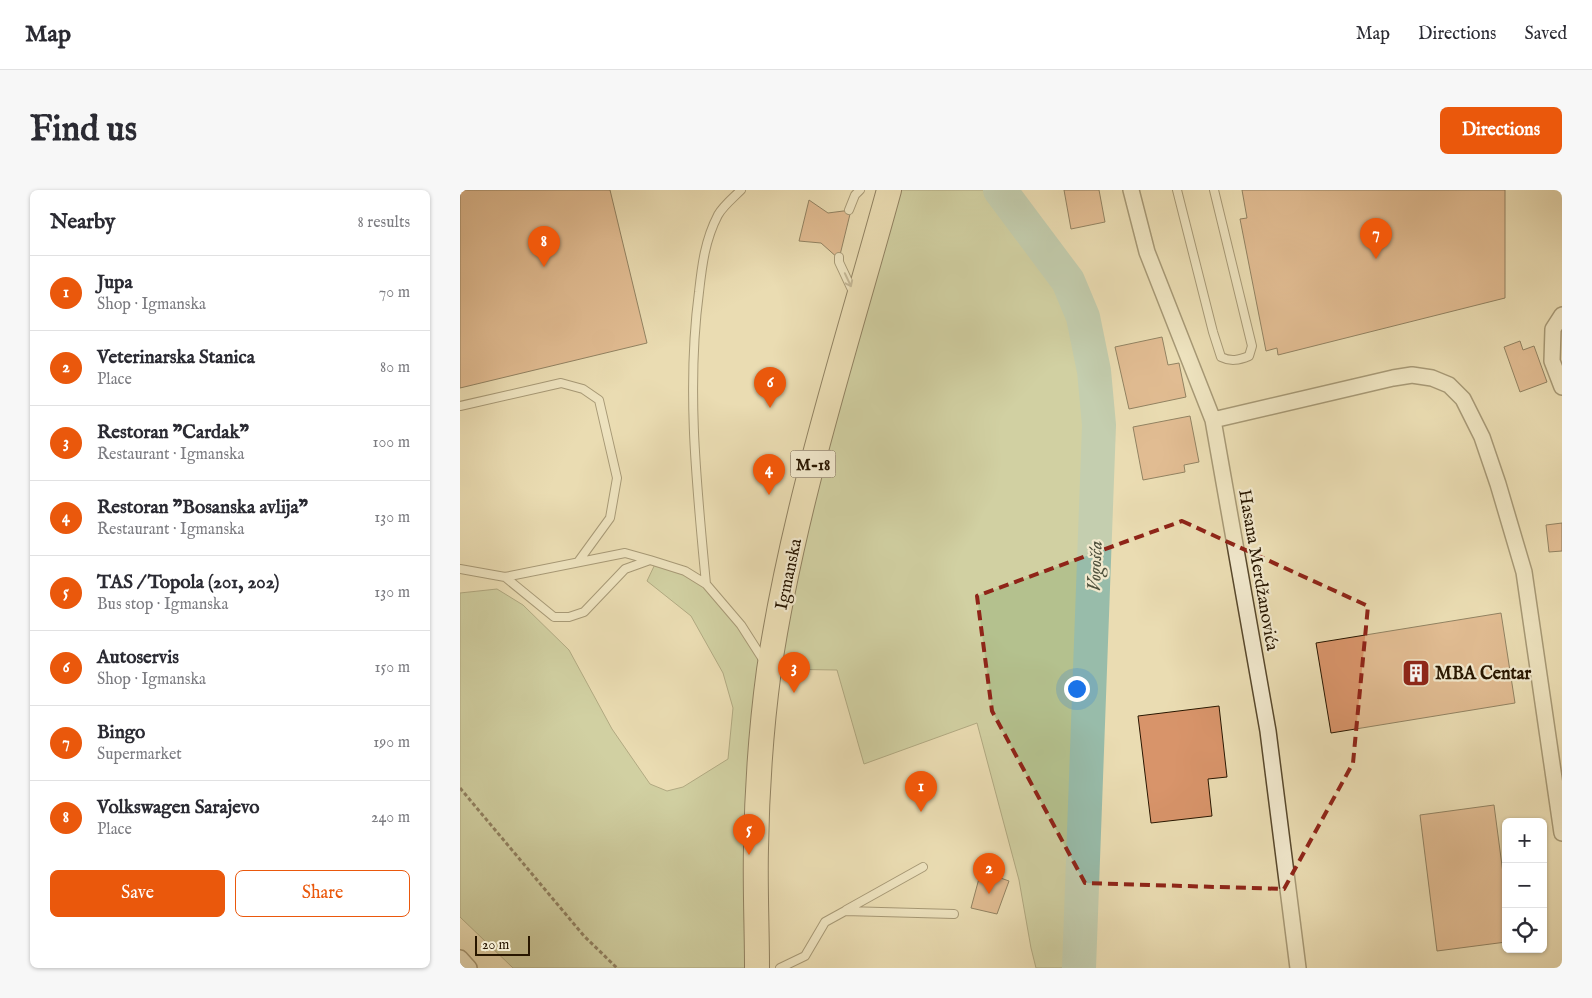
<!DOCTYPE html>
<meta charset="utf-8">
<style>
:root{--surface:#fff;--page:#f7f7f7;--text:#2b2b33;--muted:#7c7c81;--line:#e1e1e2;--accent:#ea580c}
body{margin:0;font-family:"IM FELL English",serif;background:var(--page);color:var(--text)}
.controls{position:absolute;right:15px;bottom:15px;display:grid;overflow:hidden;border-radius:8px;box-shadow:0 1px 4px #0004}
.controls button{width:45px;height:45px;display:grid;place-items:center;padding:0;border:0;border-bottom:1px solid var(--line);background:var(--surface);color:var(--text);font:25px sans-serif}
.scale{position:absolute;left:15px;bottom:12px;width:55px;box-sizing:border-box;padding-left:5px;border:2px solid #281600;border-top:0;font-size:14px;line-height:18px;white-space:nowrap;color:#281600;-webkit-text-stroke:4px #f1e8cd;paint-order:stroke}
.you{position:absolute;left:616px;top:498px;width:18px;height:18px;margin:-12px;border:4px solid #fff;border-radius:50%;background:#1a73e8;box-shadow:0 0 0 8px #1a73e833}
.badge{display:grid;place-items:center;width:32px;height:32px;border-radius:50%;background:var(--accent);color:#fff;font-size:16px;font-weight:700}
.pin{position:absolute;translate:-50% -41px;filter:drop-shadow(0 1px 2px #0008)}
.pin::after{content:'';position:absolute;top:26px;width:18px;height:15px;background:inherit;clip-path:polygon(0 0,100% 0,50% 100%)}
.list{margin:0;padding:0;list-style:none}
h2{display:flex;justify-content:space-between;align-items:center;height:65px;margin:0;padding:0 20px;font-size:21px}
h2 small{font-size:16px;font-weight:400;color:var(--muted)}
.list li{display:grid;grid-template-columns:32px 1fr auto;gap:15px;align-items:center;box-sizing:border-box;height:75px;padding:0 20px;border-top:1px solid var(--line)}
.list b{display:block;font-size:19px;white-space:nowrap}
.list p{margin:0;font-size:16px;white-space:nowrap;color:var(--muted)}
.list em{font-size:16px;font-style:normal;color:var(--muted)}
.actions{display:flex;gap:10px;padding:15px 20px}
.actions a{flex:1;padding:11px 0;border:1px solid var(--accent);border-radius:8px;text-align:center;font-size:18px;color:var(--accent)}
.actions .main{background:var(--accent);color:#fff}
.icon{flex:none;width:28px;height:28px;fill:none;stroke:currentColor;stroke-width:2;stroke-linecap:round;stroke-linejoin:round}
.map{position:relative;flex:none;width:1102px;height:778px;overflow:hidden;border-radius:8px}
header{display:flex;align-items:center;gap:30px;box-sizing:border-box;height:70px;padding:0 25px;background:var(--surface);border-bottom:1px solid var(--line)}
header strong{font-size:24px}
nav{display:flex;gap:28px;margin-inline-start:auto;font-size:18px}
.intro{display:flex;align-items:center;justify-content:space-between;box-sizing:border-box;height:120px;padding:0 30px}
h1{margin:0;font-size:35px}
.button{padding:12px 22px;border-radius:8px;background:var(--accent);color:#fff;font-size:18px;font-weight:700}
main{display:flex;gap:30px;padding:0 30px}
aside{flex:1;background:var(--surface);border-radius:8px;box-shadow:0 1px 4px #0004}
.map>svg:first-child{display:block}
.green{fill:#b4c18e;stroke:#6e6c47}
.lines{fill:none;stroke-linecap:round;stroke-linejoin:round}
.river{stroke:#98bcaa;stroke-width:34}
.building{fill:#d8946a;stroke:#281600}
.service-casing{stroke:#58482c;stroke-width:10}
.minor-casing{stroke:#58482c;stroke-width:18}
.primary-casing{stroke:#281600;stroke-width:26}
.path{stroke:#281600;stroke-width:3;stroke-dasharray:4 2.5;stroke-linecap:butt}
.service{stroke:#f1e8cd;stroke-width:8}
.minor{stroke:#f1e8cd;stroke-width:15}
.primary{stroke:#eadcb2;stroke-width:24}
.oneway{stroke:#978a71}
.marked{fill:none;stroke:#8f2418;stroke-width:4;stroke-dasharray:10 6;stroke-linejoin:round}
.labels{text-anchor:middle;stroke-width:4.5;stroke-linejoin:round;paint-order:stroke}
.shield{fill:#f1e8cd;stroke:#64553e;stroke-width:1}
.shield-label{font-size:16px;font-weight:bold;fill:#281600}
.street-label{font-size:18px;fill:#281600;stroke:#f1e8cd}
.poi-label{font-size:18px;font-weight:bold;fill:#281600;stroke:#f1e8cd;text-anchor:start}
.water-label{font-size:19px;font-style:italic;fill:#4f503c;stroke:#f1e8cd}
</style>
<header>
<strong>Map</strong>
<nav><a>Map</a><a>Directions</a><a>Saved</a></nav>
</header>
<div class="intro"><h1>Find us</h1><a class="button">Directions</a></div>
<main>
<aside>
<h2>Nearby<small>8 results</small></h2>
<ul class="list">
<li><span class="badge">1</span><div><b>Jupa</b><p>Shop · Igmanska</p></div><em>70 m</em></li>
<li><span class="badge">2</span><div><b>Veterinarska Stanica</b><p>Place</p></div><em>80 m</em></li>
<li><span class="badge">3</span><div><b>Restoran &quot;Cardak&quot;</b><p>Restaurant · Igmanska</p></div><em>100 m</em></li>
<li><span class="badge">4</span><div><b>Restoran &quot;Bosanska avlija&quot;</b><p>Restaurant · Igmanska</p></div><em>130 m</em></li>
<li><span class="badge">5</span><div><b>TAS / Topola (201, 202)</b><p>Bus stop · Igmanska</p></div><em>130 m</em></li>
<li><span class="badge">6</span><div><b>Autoservis</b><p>Shop · Igmanska</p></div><em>150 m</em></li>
<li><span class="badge">7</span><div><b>Bingo</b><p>Supermarket</p></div><em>190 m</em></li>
<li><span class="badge">8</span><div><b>Volkswagen Sarajevo</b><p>Place</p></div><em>240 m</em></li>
</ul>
<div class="actions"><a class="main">Save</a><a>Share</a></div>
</aside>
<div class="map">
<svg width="1102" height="778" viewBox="0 0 1102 778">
<rect width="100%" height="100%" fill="#eadcb2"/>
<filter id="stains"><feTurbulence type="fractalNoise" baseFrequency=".004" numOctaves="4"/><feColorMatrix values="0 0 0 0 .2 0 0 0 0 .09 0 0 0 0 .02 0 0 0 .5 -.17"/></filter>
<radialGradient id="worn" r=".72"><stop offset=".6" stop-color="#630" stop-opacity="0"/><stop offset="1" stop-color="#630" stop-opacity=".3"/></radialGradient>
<path class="green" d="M423 0H540L608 91 623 127 634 181 639 235 619 778H576L571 758 559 690 517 533 404 574 377 480 310 479 297 778H53L0 727V403L37 399 63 415 109 460 152 539 190 594 207 601 223 597 268 569 273 518 263 483 231 426 187 391 196 372 246 394 309 479Z"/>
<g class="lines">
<path class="river" d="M540 0 608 91 623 127 634 181 639 235 619 778"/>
</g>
<path class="building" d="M0 0H150L187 153 0 198Z
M604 0H639L645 32 611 39Z
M782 0H1045V108L818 165 817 158 806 161 780 29 787 28Z
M349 10 368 23 391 20 379 69 361 53 339 51Z
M702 147 708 175 719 173 726 207 669 219 655 157Z
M1060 151 1063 160 1074 156 1087 192 1060 202 1044 157Z
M730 226 739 272 724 275 725 282 683 290 673 237Z
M1102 333V361L1089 362 1086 335Z
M1041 423 1055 513 871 543 856 453Z
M759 516 767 587 748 589 752 626 691 633 678 526Z
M1034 615 1046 706V752L977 761 960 625Z
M521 681 549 691 537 724 511 718Z"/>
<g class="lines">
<defs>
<path id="service" d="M717 0 753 142 761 167C771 172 779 170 789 166L792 156 754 0
M389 20 395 5 400 0
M379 67V72L393 102
M0 216 101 193 123 199 139 210 157 288 150 328 118 372
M0 379 45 387 94 427H109L124 422 165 379 190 370 225 381 246 394 281 435 304 471
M45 387 165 363 190 370
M246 394C237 298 226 199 239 102 242 75 245 50 258 25 263 16 273 8 281 0
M386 720 463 677
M320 778 345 766 365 732 385 721 494 724"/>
<path id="minor" d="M671 0 687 62 753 230 808 541 838 778
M1102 125 1093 139 1092 171 1102 197
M753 230 933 188 952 185 972 188 989 195 1003 209 1022 247 1038 294 1064 382 1102 643
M0 768 9 778"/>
<path id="primary" d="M297 778C297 738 295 698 296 658 297 599 301 539 309 480 333 318 386 157 429 0"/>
</defs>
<use href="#service" class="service-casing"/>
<use href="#minor" class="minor-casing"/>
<use href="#primary" class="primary-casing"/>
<path class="path" d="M0 598 124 746 157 778"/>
<use href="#service" class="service"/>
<use href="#minor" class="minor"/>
<use href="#primary" class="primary"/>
</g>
<defs><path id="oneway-shaft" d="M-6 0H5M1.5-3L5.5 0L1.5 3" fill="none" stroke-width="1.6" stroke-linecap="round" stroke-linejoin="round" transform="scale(1.25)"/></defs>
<use class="oneway" href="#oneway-shaft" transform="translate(388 90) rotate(65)"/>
<path d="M0 0H1102V778H0ZM722 331 908 416 893 573 824 699 625 693 532 521 517 406Z" fill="#eadcb2" fill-opacity=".55" fill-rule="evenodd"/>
<path class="marked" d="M722 331 908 416 893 573 824 699 625 693 532 521 517 406Z"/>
<defs>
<symbol id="building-square" viewBox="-11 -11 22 22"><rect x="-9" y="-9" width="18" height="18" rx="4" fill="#8f2418" stroke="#f1e8cd"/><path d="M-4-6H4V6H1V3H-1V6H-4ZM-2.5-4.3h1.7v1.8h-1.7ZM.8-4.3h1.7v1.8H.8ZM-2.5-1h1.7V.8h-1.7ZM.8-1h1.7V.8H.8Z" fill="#fff"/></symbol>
</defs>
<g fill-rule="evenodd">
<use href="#building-square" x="940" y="467" width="32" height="32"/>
</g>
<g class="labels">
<rect class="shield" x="330.5" y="260.5" width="45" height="27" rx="4"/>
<g class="shield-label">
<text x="353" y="280">M-18</text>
</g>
<g class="street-label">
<text transform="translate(799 380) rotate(80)" y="6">Hasana Merdžanovića</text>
<text transform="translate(328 384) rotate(-78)" y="6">Igmanska</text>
</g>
<g class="poi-label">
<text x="975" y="489">MBA Centar</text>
</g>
<g class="water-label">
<text transform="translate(634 376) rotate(-88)" y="7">Vogošća</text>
</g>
</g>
<rect width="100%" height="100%" filter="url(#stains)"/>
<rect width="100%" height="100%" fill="url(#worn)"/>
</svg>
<div class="controls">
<button>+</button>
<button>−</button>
<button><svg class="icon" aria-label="locate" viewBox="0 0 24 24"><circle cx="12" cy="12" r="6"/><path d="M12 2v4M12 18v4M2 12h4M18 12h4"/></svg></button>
</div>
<div class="scale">20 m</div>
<div class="you"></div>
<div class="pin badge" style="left:461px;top:622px">1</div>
<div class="pin badge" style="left:529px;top:704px">2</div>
<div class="pin badge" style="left:334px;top:503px">3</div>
<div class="pin badge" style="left:309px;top:305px">4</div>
<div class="pin badge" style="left:289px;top:665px">5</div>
<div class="pin badge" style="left:310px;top:218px">6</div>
<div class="pin badge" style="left:916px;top:69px">7</div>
<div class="pin badge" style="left:84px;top:77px">8</div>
</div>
</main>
